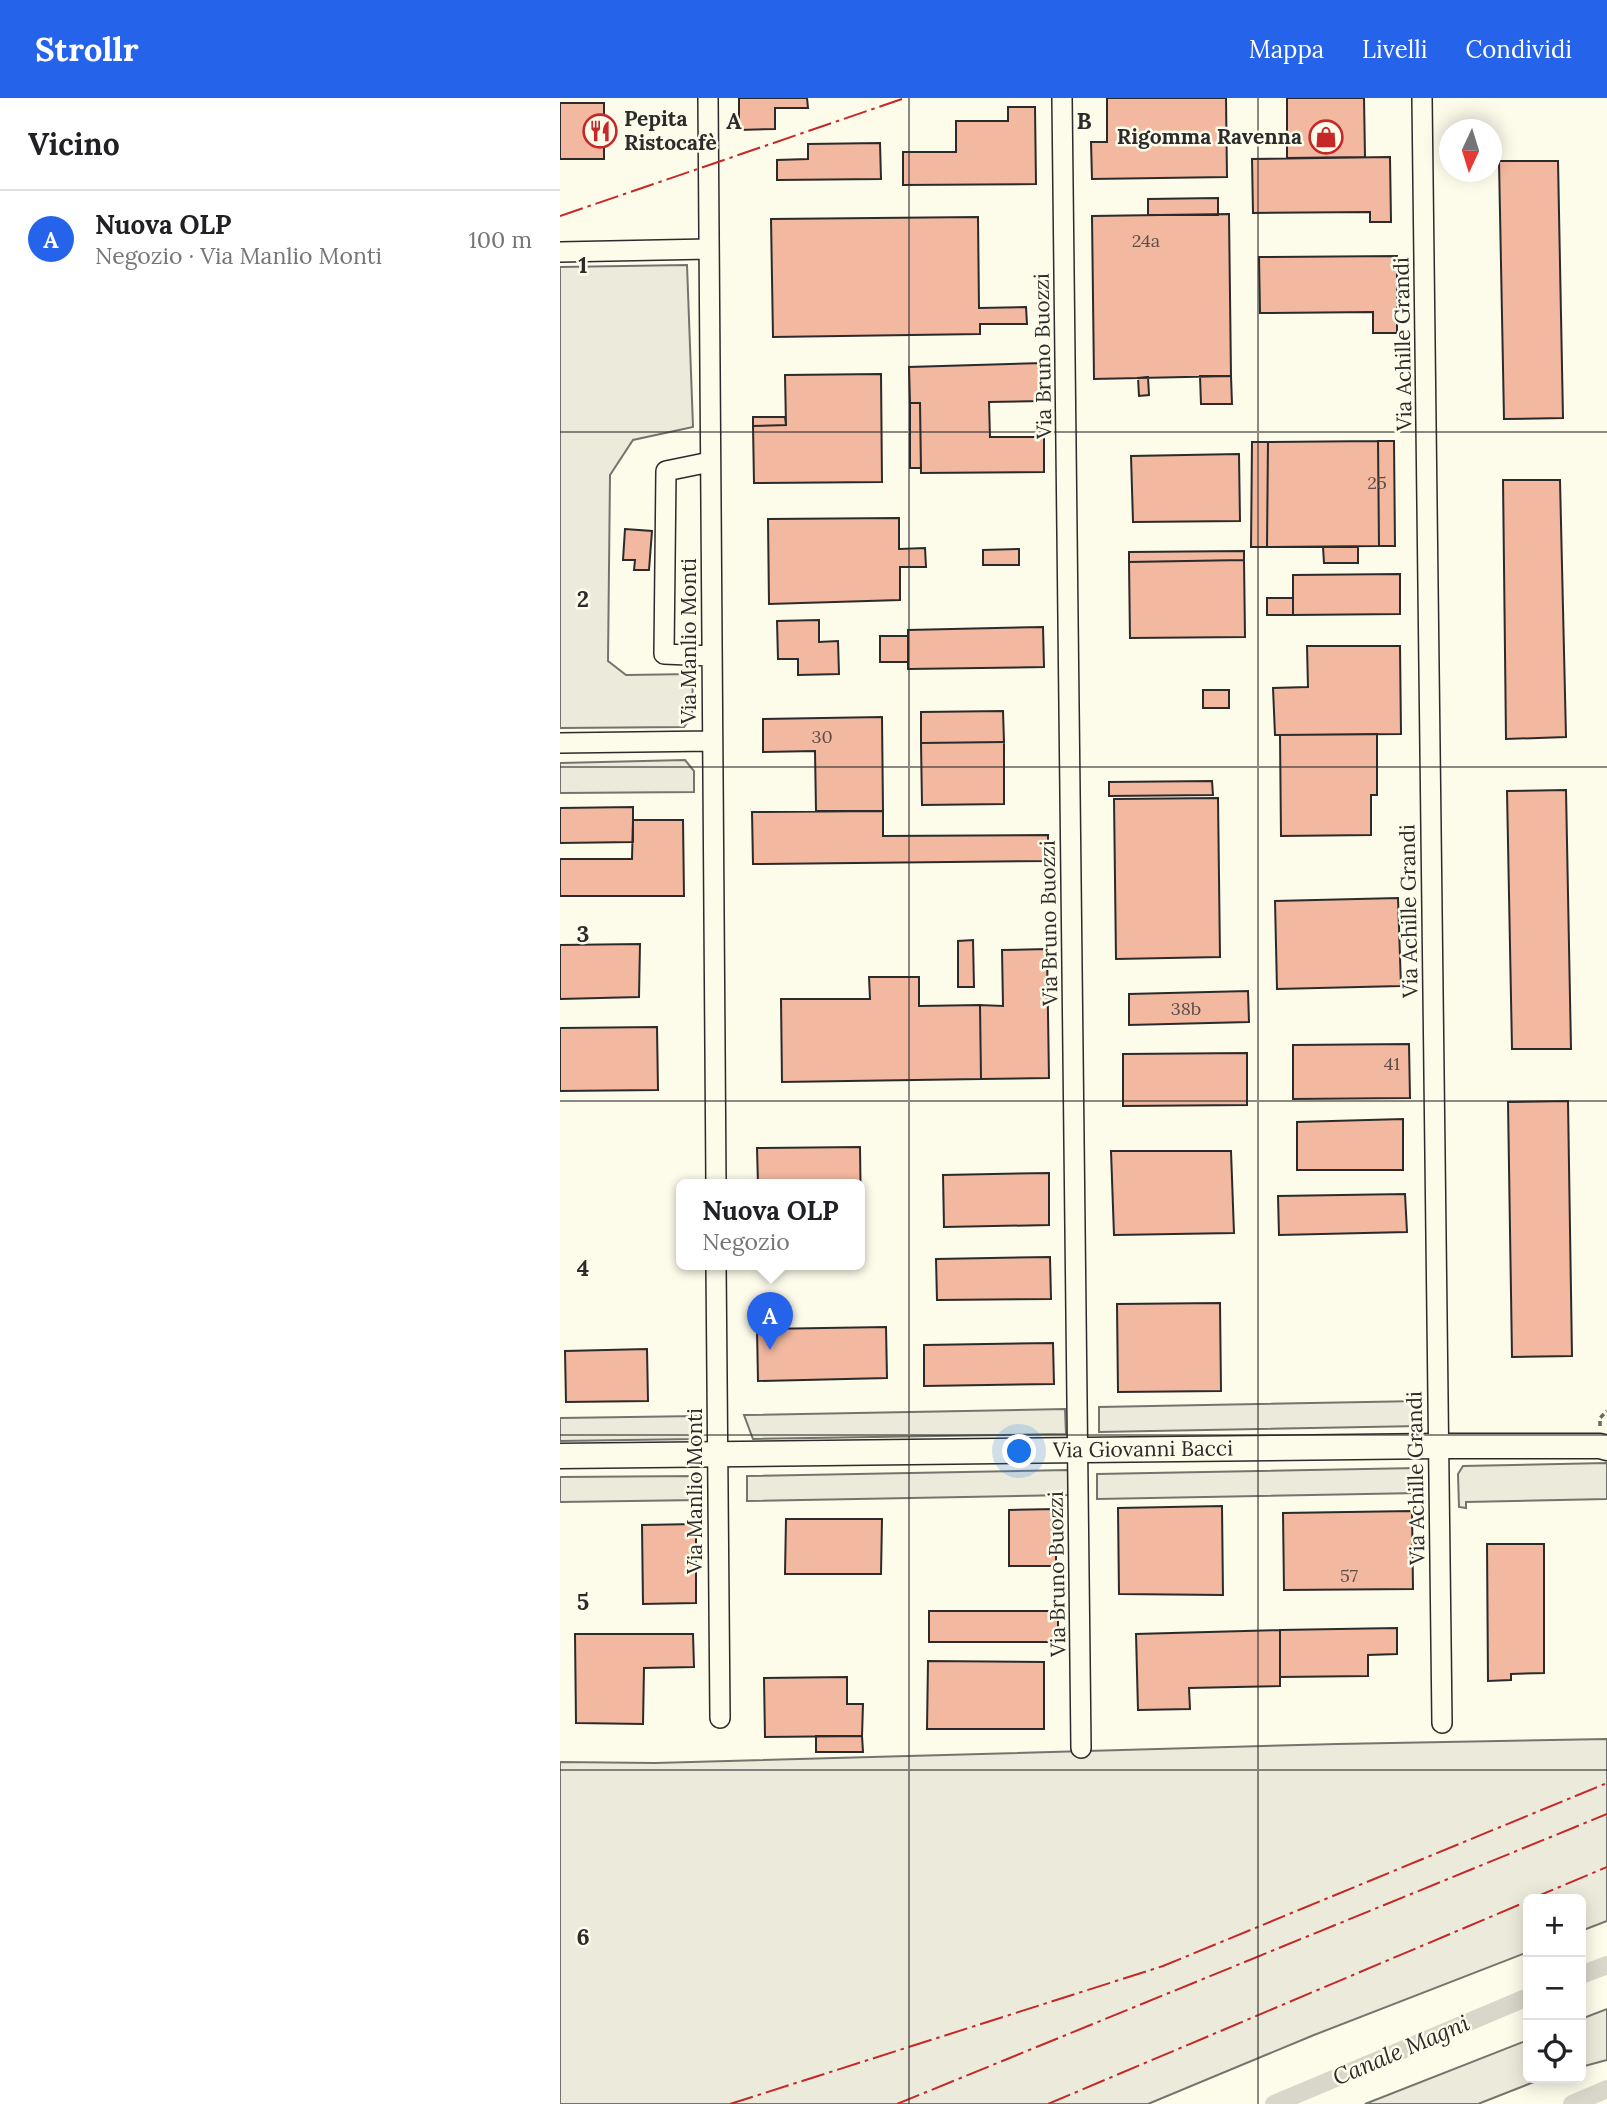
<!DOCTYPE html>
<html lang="it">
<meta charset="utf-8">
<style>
:root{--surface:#fff;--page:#f6f6f6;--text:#202124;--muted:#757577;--line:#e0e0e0;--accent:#2563eb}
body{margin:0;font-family:Lora,serif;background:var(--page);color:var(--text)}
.controls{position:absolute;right:21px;bottom:21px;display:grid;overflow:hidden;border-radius:10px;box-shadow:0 4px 18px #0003}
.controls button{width:63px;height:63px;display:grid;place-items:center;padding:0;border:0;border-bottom:2px solid var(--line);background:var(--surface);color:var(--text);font:35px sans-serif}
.compass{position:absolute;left:879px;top:21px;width:63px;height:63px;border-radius:50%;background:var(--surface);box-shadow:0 4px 18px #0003;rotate:184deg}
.you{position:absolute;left:460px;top:1354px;width:24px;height:24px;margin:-18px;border:5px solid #fff;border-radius:50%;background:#1a73e8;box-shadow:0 0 0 10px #1a73e833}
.badge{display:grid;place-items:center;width:46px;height:46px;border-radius:50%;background:var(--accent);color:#fff;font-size:23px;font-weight:700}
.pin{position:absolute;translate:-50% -58px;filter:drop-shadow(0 2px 4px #0008)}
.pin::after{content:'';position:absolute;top:37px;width:24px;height:21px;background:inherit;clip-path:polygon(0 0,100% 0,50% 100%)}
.popup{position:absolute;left:116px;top:1081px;width:189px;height:91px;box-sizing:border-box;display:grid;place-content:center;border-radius:10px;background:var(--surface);filter:drop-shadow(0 2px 5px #0005);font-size:23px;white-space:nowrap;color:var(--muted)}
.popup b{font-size:26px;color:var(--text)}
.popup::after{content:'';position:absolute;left:50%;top:100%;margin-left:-14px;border:14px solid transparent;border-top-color:var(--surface)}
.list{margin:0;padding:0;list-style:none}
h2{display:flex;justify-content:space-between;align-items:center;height:91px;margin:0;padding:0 28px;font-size:30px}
h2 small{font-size:23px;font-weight:400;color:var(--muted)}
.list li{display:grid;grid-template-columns:46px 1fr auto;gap:21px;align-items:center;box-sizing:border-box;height:98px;padding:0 28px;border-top:2px solid var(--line)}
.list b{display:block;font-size:26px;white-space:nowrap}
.list p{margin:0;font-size:23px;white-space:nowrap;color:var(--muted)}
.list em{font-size:23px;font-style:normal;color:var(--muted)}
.icon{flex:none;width:38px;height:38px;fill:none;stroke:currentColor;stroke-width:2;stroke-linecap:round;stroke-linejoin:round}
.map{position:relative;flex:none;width:1047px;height:2006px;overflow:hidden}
header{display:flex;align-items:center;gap:42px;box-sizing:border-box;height:98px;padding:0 35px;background:var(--accent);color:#fff}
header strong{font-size:33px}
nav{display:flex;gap:38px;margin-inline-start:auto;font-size:24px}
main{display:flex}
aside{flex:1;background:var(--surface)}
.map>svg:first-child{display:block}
.green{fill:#ecebdb;stroke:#74746e;stroke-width:2}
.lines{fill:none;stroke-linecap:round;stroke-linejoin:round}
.canal{stroke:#d8d7c9;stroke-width:18}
.building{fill:#f2b8a0;stroke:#2b2b2b;stroke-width:2}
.minor-casing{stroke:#2b2b2b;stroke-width:22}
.major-casing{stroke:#2b2b2b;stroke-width:27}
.path{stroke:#6a6964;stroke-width:3.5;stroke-dasharray:5 3.5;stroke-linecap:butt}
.minor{stroke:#fdfbea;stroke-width:19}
.major{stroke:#fdfbea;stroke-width:24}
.power{stroke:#c62828;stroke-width:2;stroke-dasharray:24 5 3.5 5;stroke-linecap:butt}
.grid{fill:none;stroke:#2b2b2b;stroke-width:2;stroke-opacity:0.55}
.labels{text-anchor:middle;stroke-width:5;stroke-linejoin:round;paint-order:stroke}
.number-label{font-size:18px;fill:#5d4e48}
.poi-label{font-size:21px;font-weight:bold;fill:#2b2b2b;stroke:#fdfbea;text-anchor:start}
.street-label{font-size:21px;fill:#2b2b2b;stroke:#fdfbea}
.water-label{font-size:23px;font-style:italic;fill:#2b2b2b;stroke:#fdfbea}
.grid-label{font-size:23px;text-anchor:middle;font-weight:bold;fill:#2b2b2b;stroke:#fdfbea;stroke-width:5;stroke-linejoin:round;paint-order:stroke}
</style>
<header>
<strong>Strollr</strong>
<nav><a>Mappa</a><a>Livelli</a><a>Condividi</a></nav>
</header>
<main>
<aside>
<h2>Vicino<small></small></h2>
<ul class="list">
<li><span class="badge">A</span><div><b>Nuova OLP</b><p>Negozio · Via Manlio Monti</p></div><em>100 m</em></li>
</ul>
</aside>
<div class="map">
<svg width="1047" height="2006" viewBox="0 0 1047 2006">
<rect width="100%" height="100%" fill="#fdfbea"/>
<path class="green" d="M127 167 133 329 73 342 50 377 48 563 66 577 133 576 132 618 124 629 0 630V169Z
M125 662 134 673V694L0 695V665Z
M860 1303V1328L539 1334V1309Z
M505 1311 506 1336 193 1341 184 1317Z
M138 1318 135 1341 0 1343V1320Z
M1047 1365V1401L906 1404V1410L899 1409 898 1376 903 1368Z
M858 1370 859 1395 537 1401V1376Z
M508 1372 509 1397 187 1403V1378Z
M137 1378 140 1402 0 1404V1379Z
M1047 1641V1823L1021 1833V1801H968V1854L754 1937 588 2006H0V1664L95 1665 777 1646Z
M1047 1911V1962L1021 1969V1921Z
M968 1942V1980H984L918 2006H805Z"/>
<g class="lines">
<path class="canal" d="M1021 1877 1047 1867
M714 2006 968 1899
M1012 2006 1047 1991"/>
</g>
<path class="building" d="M179 0H247L248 10H215V31L179 32Z
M547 0H666L667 79 532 81 531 44H547Z
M727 0H804L805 59 727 60Z
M0 5H44V61H0Z
M448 9H475L476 86 343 87V54H396V23H448Z
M320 45 321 81 217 82V62L248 61V46Z
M830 59 831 124H810V114L693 115 692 61Z
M939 63H998L1003 320 944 321Z
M658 100V117H588V101Z
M669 116 671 278 534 281 532 118Z
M418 119 419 210 466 209 467 226H420V236L213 239 211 121Z
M837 158V235H813V214L700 215 699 159Z
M483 265V303L429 304 430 339H484V374L361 375 360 305H350L349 269Z
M321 276 322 384 194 385 193 328 226 327 225 277Z
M640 278H671L672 306H641Z
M588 279 589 297 579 298 578 280Z
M350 305H360L361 370H350Z
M193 319H225L226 327 193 328Z
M818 343H834L835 448H819Z
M818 343 819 448 707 449 708 344Z
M692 344H708L707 449H691Z
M679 356 680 423 573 424 571 358Z
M943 382H1000L1006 639 946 641Z
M339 420V451L365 450 366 469H340V502L209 506 208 421Z
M65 431 92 433 89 472H74L75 462H63Z
M763 449H798V465H764Z
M459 451V467H423V452Z
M684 453V462L569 464V454Z
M684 462 685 539 570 540 569 464Z
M840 476V516L733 517V477Z
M707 500H733V517H707Z
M259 522V544L278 543 279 576 238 577V561H218L217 523Z
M483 529 484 569 348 571V532Z
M320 538H348V564H320Z
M747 548H840L841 636 715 637 713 590 748 589Z
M643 592H669V610H643Z
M443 613 444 644 361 645V614Z
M322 619 323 713H256L255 653 203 654V621Z
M817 636V697H811V737L721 738 720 637Z
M444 644V706L362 707 361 645Z
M652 683 653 697 549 698V684Z
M1006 692 1011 951H952L947 693Z
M658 700 660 859 556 861 554 701Z
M73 709V744L0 745V710Z
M323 713V738L488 737V763L193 766 192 714Z
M73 722H123L124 798H0V761H72Z
M838 800 841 888 717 891 715 803Z
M413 842 414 889H398V843Z
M80 846 79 899 0 901V847Z
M487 851 489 980 421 981 420 907 443 908 442 852Z
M309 879H359V908L420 907 421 981 222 984 221 901H310Z
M688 893 689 924 569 927V896Z
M97 929 98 992 0 993V930Z
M849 946 850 1000 733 1001V947Z
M687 955V1007L563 1008V956Z
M1008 1003 1012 1258 952 1259 948 1004Z
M843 1021V1072H737V1024Z
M300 1049 301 1124H299V1086H198L197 1050Z
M551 1053H671L674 1135 554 1137Z
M489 1075V1127L384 1129 383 1077Z
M845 1096 847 1134 719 1137 718 1098Z
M490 1159 491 1201 377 1202 376 1161Z
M660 1205 661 1293 558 1294 557 1206Z
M326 1229 327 1280 198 1283 197 1231Z
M493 1245 494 1286 364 1288V1247Z
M87 1251 88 1303 6 1304 5 1253Z
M662 1408 663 1497 559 1496 558 1410Z
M496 1411V1468H449V1412Z
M852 1413 853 1491 724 1492 723 1415Z
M226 1421H322L321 1476H225Z
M136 1426V1505L83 1506 82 1427Z
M927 1446H984V1575L951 1576V1582L928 1583Z
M369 1513H498V1544H369Z
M837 1530V1556L808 1557V1578L720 1579V1532Z
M720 1532V1588L629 1590 630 1611 578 1612 576 1536Z
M15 1536H133L134 1569 84 1570 83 1626 16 1625Z
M368 1563 484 1564V1631H367Z
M287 1579V1606H303L302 1638 205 1639 204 1580Z
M256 1638H302L303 1654H256Z"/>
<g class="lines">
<defs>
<path id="minor" d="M148 0 156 1086
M502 0 521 1650
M862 0 882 1625
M0 154 149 151
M150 364 106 373 104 556 152 558
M0 645 152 643
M156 1166 160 1620"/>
<g id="major">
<path id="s1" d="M0 1358 878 1348H1040L1047 1350"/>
</g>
</defs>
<use href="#minor" class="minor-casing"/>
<use href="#major" class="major-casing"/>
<path class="path" d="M1040 1328V1320L1047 1313"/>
<use href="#minor" class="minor"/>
<use href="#major" class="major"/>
<path class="power" d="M0 118 345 0
M971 1801 1047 1769
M170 2006 603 1868 1047 1685
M337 2006 1047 1716
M488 2006 968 1803"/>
</g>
<path class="grid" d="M349 0V2006M698 0V2006M0 334H1047M0 669H1047M0 1003H1047M0 1337H1047M0 1672H1047"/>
<defs>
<symbol id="restaurant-ring" viewBox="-11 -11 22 22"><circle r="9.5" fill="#fdfbea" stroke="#c62828" stroke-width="1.5"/><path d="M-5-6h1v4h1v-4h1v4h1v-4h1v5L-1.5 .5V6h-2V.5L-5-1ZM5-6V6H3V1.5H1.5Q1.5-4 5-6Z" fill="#c62828"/></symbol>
<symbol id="shop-ring" viewBox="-11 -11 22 22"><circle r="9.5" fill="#fdfbea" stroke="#c62828" stroke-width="1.5"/><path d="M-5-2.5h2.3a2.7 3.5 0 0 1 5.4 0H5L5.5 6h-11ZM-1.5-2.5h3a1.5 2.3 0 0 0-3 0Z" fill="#c62828"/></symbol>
</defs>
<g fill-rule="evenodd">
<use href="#restaurant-ring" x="21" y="14" width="38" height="38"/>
<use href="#shop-ring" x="747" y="20" width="38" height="38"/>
</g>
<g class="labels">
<g class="number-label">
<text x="586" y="149">24a</text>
<text x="817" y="391">25</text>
<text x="262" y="645">30</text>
<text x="626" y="917">38b</text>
<text x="832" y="972">41</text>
<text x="789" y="1484">57</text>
</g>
<g class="poi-label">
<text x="64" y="28">Pepita<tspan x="64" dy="24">Ristocafè</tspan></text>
<text x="742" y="46" text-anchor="end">Rigomma Ravenna</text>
</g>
<g class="street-label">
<text transform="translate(843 246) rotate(-91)" y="7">Via Achille Grandi</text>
<text transform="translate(483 258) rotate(-91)" y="7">Via Bruno Buozzi</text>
<text transform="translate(129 543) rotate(-90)" y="7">Via Manlio Monti</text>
<text transform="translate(849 813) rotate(-91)" y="7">Via Achille Grandi</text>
<text transform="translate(489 825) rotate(-91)" y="7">Via Bruno Buozzi</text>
<text dy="7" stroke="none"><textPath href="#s1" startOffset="583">Via Giovanni Bacci</textPath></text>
<text transform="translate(856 1380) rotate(-91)" y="7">Via Achille Grandi</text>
<text transform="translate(135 1393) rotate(-90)" y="7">Via Manlio Monti</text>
<text transform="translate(497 1476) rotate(-91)" y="7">Via Bruno Buozzi</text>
</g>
<g class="water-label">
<text transform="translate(841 1952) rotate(-23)" y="8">Canale Magni</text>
</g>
</g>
<g class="grid-label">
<text x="174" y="31">A</text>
<text x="524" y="31">B</text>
<text x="23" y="175">1</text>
<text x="23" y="509">2</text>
<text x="23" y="844">3</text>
<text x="23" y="1178">4</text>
<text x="23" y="1512">5</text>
<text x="23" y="1847">6</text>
</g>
</svg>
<div class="controls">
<button>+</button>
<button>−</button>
<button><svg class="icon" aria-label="locate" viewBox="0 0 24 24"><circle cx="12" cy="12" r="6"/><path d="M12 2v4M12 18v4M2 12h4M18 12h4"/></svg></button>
</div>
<svg class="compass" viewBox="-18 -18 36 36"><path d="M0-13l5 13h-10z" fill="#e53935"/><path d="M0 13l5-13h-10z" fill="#757577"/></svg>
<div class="you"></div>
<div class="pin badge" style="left:210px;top:1252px">A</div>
<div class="popup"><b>Nuova OLP</b>Negozio</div>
</div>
</main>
